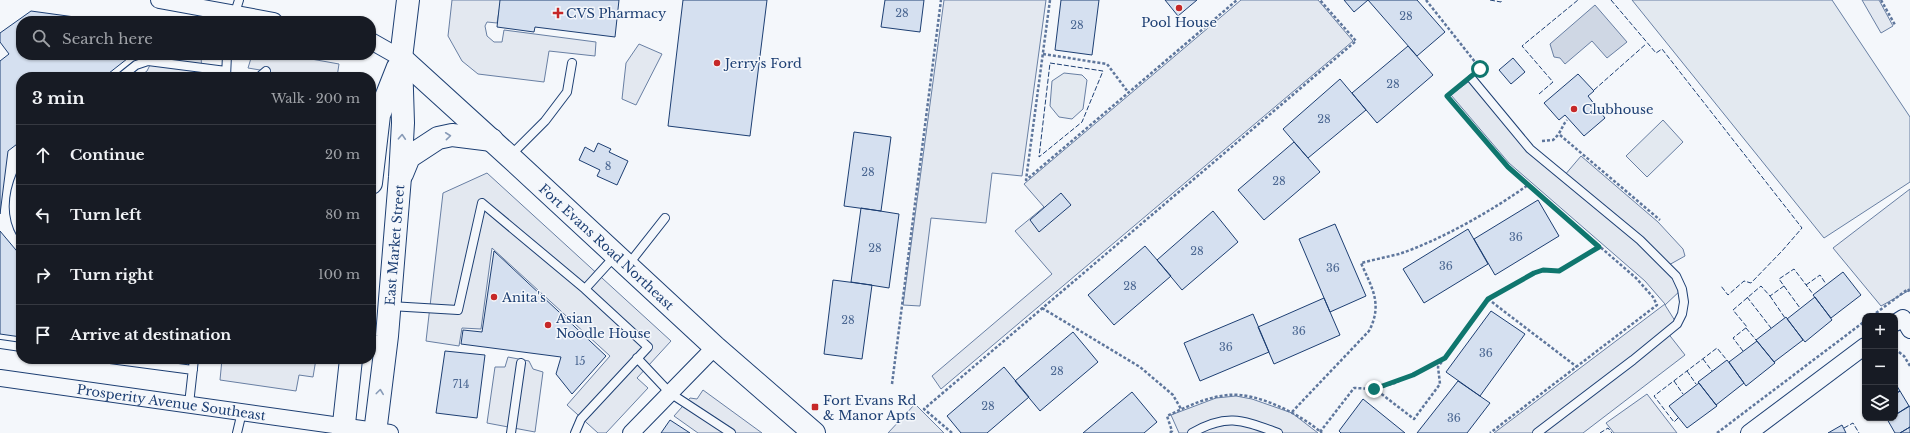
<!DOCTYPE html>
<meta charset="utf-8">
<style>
:root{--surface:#171b24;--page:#242831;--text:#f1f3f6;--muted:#9ea1a6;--line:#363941}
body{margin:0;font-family:"Libre Baskerville",serif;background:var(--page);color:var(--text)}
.controls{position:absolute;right:12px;bottom:12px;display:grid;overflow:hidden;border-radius:8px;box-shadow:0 1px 3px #0004}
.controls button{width:36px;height:36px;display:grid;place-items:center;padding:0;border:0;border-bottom:1px solid var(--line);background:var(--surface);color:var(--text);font:20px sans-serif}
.stop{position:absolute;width:12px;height:12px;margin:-9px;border:3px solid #0f766e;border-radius:50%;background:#fff}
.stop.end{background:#0f766e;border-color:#fff;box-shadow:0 1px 4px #0008}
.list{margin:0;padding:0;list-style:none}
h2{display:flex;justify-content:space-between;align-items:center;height:52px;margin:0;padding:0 16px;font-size:17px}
h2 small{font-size:13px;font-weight:400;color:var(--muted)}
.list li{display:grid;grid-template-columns:26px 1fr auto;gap:12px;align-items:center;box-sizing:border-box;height:60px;padding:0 16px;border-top:1px solid var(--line)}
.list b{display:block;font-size:15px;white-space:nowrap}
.list em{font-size:13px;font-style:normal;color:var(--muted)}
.icon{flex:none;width:22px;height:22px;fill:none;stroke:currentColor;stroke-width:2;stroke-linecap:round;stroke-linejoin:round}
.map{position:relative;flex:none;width:1910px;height:433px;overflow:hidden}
.search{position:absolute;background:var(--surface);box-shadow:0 1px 3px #0004;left:16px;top:16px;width:360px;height:44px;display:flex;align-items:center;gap:10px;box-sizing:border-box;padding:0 14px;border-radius:16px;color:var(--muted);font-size:15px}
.panel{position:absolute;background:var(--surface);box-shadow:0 1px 3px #0004;left:16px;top:72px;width:360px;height:292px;border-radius:16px}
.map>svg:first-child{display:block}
.green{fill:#e3e9f0;stroke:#687fa3}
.parking{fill:#e3e8f0;stroke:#687fa3}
.water{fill:#cfd7e4;stroke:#687fa3}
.building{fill:#d5e0f0;stroke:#1d3f73}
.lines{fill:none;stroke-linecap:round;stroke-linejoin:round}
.lane-casing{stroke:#1d3f73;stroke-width:10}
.street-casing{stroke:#1d3f73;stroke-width:18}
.secondary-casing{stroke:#1d3f73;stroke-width:24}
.primary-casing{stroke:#1d3f73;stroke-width:24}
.path{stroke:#5e769c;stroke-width:2.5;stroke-dasharray:3 2;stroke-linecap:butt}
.lane{stroke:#f4f7fb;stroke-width:8}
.street{stroke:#f4f7fb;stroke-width:16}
.secondary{stroke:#f4f7fb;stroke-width:22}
.primary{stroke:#f4f7fb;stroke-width:22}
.fence{stroke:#1d3f73;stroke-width:1;stroke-dasharray:5 2;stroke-linecap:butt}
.oneway{stroke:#889bb7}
.route{stroke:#0f766e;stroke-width:5}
.poi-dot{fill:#c62828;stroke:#f4f7fb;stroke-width:1.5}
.labels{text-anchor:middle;stroke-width:3;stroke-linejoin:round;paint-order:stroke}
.number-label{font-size:11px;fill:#4b6792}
.poi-label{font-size:13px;fill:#1d3f73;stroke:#f4f7fb;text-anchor:start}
.street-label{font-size:13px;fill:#1d3f73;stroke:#f4f7fb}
</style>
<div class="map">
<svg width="1910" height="433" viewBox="0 0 1910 433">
<rect width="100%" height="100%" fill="#f4f7fb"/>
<path class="green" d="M1632 0H1832L1910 117V182L1824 238Z
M1064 73 1082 75 1087 80 1083 109 1072 119 1059 117 1050 106 1052 81Z
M1663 120 1683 142 1647 177 1626 156Z"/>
<path class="parking" d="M452 0H501L497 23 487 22 485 26 487 36 494 42H502L504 30 596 42 595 56 549 51 544 82 478 74 462 61 448 36Z
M944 0H1046L1022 176 992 173 986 223 931 218 920 306 903 305Z
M1241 0H1318L1353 41 941 389 932 376 1052 274 1015 231 1044 207 1024 184Z
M1862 0H1879L1893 26 1881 33Z
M639 44 662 54 636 105 622 99 626 63Z
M155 55H201L202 77H139L147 71Z
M252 55H289L339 64 337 77H279V75L266 71 248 68Z
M1472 79 1530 149 1564 176 1581 156 1658 222 1683 249 1685 256 1667 266 1682 289 1665 305 1677 324 1667 332 1685 355 1583 433H1494L1665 304 1645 281 1509 163 1451 95Z
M487 173 671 341 637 378 648 388 606 433H598L567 405 610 356 492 248 481 329 462 328 459 346 426 341 443 193Z
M1910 189V290L1881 306 1833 248Z
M508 357 529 361 533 369 543 372 535 432 487 423 495 367H505Z
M222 359H316L313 377 299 375 296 391 220 380Z
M703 390 762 433H698L674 416 690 398 697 399Z
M1647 394 1677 433H1614L1606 423Z
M1236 396 1252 399 1292 413 1318 433H1179L1171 415 1216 398Z
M915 404 944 433H888Z"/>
<path class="water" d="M1595 5 1627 42 1607 58 1592 41 1565 64 1560 58 1554 57 1550 44Z"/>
<path class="building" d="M500 0H619L615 37 535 27 534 32 497 27Z
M683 0H767L750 136 668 126Z
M885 0H924L920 32 881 27Z
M1061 0H1099L1092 55 1055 50Z
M1165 0H1197L1178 16Z
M1344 0H1368L1354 12Z
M1368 0H1417L1445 32 1417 56Z
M31 11 104 21H21V55H132L104 77H21V141L8 151 0 214V61L9 54 0 42V33Z
M1408 46 1433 75 1377 123 1352 93Z
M1513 58 1525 72 1511 84 1499 70Z
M1578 74 1594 91 1588 96 1605 118 1584 136 1565 115 1559 120 1544 103Z
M1340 79 1366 110 1308 158 1283 129Z
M854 132 891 137 881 211 844 206Z
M1294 142 1320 172 1264 220 1238 190Z
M598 143 611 149 609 152 628 161 617 185 597 176 600 170 579 160 585 147 594 152Z
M1061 193 1071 205 1039 232 1030 220Z
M1538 200 1559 236 1495 275 1474 239Z
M861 208 899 214 889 288 851 282Z
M1213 211 1238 242 1182 290 1157 260Z
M1335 224 1366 296 1330 312 1299 239Z
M1468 229 1488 264 1424 303 1403 269Z
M0 231 21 256V337L0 334Z
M1145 246 1171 276 1114 325 1088 295Z
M494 251 606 356 572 394 556 374 561 357 461 344 463 330 482 332Z
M1843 272 1861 295 1831 318 1813 295Z
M833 280 872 285 862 359 824 354Z
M1815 297 1832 320 1805 342 1787 319Z
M1324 298 1340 335 1274 364 1258 327Z
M1491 311 1525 334 1480 396 1446 372Z
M1253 314 1269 352 1200 381 1184 343Z
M1786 317 1803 340 1774 362 1756 340Z
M1073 332 1098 362 1040 411 1015 381Z
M1757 341 1775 363 1746 386 1729 362Z
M445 351 485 355 477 418 436 413Z
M1727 360 1744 383 1716 405 1698 382Z
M1004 367 1029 397 987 433H961L947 416Z
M1458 381 1490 403 1467 433H1417Z
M1699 383 1717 406 1687 428 1669 406Z
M1895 383 1900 391 1895 394Z
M1900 391 1909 406 1895 415V394Z
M1132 392 1157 422 1144 433H1083Z
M1363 399 1405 433H1341L1339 431Z
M1910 406V427L1900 433H1895L1887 419 1895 418V415Z
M670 420 690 433H661Z
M1842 425 1846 433H1828Z
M1910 427V433H1900Z"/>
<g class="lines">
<defs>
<path id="lane" d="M234 16 239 0
M121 77 136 65 148 61 226 71
M226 77 227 55
M259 77 266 71
M1472 79 1530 149 1640 240 1676 276 1682 289 1684 302 1682 314 1677 324 1633 360 1537 433
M510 156 545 121 567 92 572 63
M21 174C13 193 10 215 21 234
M628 265 665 218
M390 306 458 310 482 203 585 289
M0 344 21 347
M637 358 670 393 731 433
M110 359 193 370
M189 404 194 359
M237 433 242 412
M511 433 521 363
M575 433 581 419 648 347 585 289 615 256
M1192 433C1227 413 1242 420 1278 433"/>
<g id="street">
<path d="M159 0 274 21"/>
<path d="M371 41 401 58"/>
<path d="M1895 323 1903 318 1910 330"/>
<path id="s1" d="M0 378 390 433"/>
<path d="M631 433 715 347"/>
<path d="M1749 433 1865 346"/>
</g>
<g id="secondary">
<path id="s2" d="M401 58 510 157 715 347 814 433"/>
</g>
<g id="primary">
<path d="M402 174 409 157 438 138 452 135 492 140"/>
<path d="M371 183 379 115 398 67"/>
<path d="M343 433 351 359"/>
<path id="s3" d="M375 433 387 336 400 177 403 123 401 58 408 0"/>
</g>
</defs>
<use href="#lane" class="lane-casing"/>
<use href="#street" class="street-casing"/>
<use href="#secondary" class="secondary-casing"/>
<use href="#primary" class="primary-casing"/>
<path class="path" d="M1050 0 1026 180 1237 0
M1426 0 1479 67
M1881 0 1895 25
M1043 54 1107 64 1128 92
M1461 84 1447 96 1508 167 1636 278 1653 297 1657 305 1490 433
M1560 135 1660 220
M1542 141 1553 140C1562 132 1561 127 1567 120
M1488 299 1577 367
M1042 308 1140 367 1173 395 1181 409
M1872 316 1908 289 1910 292
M1895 349 1904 356 1910 366
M1445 358 1395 383 1375 389 1414 419 1440 384 1438 367 1488 299 1534 273 1543 270 1559 271 1599 247
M892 384 941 0
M1292 412 1369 331C1383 304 1372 288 1361 263 1373 260 1386 257 1399 254 1441 240 1493 210 1528 185
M1320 432 1354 388 1375 389
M952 433 924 409 1356 41 1320 0
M1170 433 1172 431 1167 416C1186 407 1206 397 1228 395 1257 392 1300 414 1322 433
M1717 433 1865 321"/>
<use href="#lane" class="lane"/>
<use href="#street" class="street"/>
<use href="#secondary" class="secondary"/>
<use href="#primary" class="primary"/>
<path class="fence" d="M1490 0 1501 2 1502 0
M1611 0 1656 53 1662 49 1802 228 1782 251 1751 283 1744 281 1728 295 1721 286
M1050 63 1103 71 1082 122 1039 157Z
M1594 90 1646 44
M1539 94 1553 82 1522 46 1578 0
M1806 285 1820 275 1826 284
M1784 286 1800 308
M1770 296 1785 318
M1747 297 1771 328
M1746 328 1756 340
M1743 351 1733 338 1747 327 1733 310 1761 286 1770 296 1784 286 1779 279 1794 269 1813 294
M1703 359 1712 371
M1687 371 1696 384
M1674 381 1683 394
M1678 418 1674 422 1654 396 1717 348 1726 359
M1844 428 1853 423 1859 433
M1600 433 1608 428 1612 433"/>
</g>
<defs><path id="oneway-chevron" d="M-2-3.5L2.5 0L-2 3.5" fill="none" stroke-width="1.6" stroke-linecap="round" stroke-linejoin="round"/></defs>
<g class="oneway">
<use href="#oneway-chevron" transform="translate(448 136) rotate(-6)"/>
<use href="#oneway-chevron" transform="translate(402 137) rotate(-87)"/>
<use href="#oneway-chevron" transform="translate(380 392) rotate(-83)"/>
</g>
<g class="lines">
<path class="route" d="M1374 389 1413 375 1445 358 1488 299 1534 273 1543 270 1559 271 1599 247 1508 167 1447 96 1480 69"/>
</g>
<g class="poi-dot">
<circle cx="1179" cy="8" r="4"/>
<path d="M556 7h4v4h4v4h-4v4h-4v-4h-4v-4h4z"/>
<circle cx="717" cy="63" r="4"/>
<circle cx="1574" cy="109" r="4"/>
<circle cx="494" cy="297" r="4"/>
<circle cx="548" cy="325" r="4"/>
<rect x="811" y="403" width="8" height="8" rx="2"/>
</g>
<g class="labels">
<g class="number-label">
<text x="902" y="17">28</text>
<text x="1406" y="20">28</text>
<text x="1077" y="29">28</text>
<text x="1393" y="88">28</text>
<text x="1324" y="123">28</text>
<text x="608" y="170">8</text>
<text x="868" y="176">28</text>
<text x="1279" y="185">28</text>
<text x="1516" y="241">36</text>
<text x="875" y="252">28</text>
<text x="1197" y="255">28</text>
<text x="1446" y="270">36</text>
<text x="1333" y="272">36</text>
<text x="1130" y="290">28</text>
<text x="848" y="324">28</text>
<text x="1299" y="335">36</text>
<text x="1226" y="351">36</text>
<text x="1486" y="357">36</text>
<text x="580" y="365">15</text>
<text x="1057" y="375">28</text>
<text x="461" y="388">714</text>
<text x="988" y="410">28</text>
<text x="1454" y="422">36</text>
</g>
<g class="poi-label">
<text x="566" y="18">CVS Pharmacy</text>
<text x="1179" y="27" text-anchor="middle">Pool House</text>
<text x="725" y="68">Jerry's Ford</text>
<text x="1582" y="114">Clubhouse</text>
<text x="502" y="302">Anita's</text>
<text x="556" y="323">Asian<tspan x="556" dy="15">Noodle House</tspan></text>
<text x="823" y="405">Fort Evans Rd<tspan x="823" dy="15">&amp; Manor Apts</tspan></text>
</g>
<g class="street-label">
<text dy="5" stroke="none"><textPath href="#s3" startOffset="189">East Market Street</textPath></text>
<text dy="5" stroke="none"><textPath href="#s2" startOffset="279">Fort Evans Road Northeast</textPath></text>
<text dy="5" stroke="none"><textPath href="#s1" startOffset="173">Prosperity Avenue Southeast</textPath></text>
</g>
</g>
</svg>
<div class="controls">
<button>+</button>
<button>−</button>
<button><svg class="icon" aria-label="layers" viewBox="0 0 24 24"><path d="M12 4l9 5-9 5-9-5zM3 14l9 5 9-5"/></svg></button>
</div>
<div class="stop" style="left:1480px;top:69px"></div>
<div class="stop end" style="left:1374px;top:389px"></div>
<div class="search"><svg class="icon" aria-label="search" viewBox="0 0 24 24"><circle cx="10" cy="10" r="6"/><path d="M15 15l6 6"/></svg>Search here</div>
<section class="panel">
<h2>3 min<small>Walk · 200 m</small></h2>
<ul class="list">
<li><svg class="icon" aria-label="ahead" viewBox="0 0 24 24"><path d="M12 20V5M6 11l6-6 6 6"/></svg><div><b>Continue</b></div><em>20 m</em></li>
<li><svg class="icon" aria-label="left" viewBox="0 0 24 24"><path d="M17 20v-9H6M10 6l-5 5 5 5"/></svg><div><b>Turn left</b></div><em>80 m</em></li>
<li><svg class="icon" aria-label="right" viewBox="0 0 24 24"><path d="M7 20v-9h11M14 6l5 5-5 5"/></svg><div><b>Turn right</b></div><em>100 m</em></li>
<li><svg class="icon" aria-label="arrive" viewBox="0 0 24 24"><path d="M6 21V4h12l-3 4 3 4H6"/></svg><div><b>Arrive at destination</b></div></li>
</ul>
</section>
</div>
